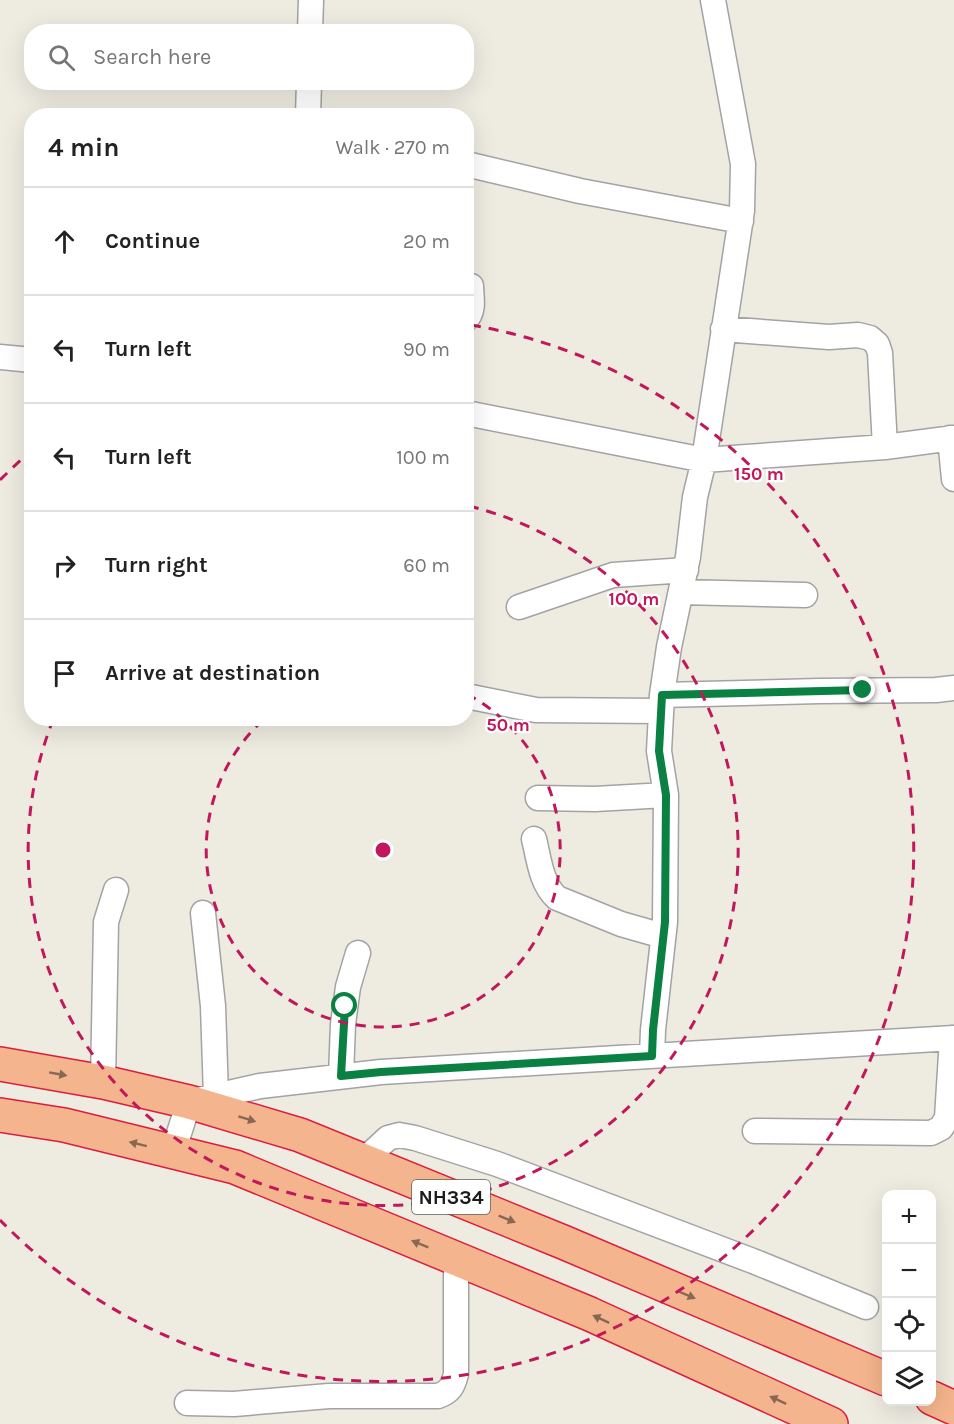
<!DOCTYPE html>
<meta charset="utf-8">
<style>
:root{--surface:#fff;--page:#f6f6f6;--text:#222;--muted:#767676;--line:#e0e0e0}
body{margin:0;font-family:Karla,sans-serif;background:var(--page);color:var(--text)}
.controls{position:absolute;right:18px;bottom:18px;display:grid;overflow:hidden;border-radius:12px;box-shadow:0 6px 24px #0002}
.controls button{width:54px;height:54px;display:grid;place-items:center;padding:0;border:0;border-bottom:2px solid var(--line);background:var(--surface);color:var(--text);font:30px sans-serif}
.stop{position:absolute;width:18px;height:18px;margin:-14px;border:4px solid #0b8043;border-radius:50%;background:#fff}
.stop.end{background:#0b8043;border-color:#fff;box-shadow:0 2px 6px #0008}
.list{margin:0;padding:0;list-style:none}
h2{display:flex;justify-content:space-between;align-items:center;height:78px;margin:0;padding:0 24px;font-size:26px}
h2 small{font-size:20px;font-weight:400;color:var(--muted)}
.list li{display:grid;grid-template-columns:39px 1fr auto;gap:18px;align-items:center;box-sizing:border-box;height:108px;padding:0 24px;border-top:2px solid var(--line)}
.list b{display:block;font-size:22px;white-space:nowrap}
.list em{font-size:20px;font-style:normal;color:var(--muted)}
.icon{flex:none;width:33px;height:33px;fill:none;stroke:currentColor;stroke-width:2;stroke-linecap:round;stroke-linejoin:round}
.map{position:relative;flex:none;width:954px;height:1424px;overflow:hidden}
.search{position:absolute;background:var(--surface);box-shadow:0 6px 24px #0002;left:24px;top:24px;width:450px;height:66px;display:flex;align-items:center;gap:15px;box-sizing:border-box;padding:0 21px;border-radius:24px;color:var(--muted);font-size:22px}
.panel{position:absolute;background:var(--surface);box-shadow:0 6px 24px #0002;left:24px;top:108px;width:450px;height:618px;border-radius:24px}
.map>svg:first-child{display:block}
.lines{fill:none;stroke-linecap:round;stroke-linejoin:round}
.minor-casing{stroke:#a3a3a3;stroke-width:27}
.trunk-casing{stroke:#dc1d3e;stroke-width:36}
.minor{stroke:#fff;stroke-width:24}
.trunk{stroke:#f4b48d;stroke-width:33}
.oneway{fill:#886854}
.route{stroke:#0b8043;stroke-width:8}
.ring{fill:none;stroke:#c2185b;stroke-width:3;stroke-dasharray:10 8}
.labels{text-anchor:middle;stroke-width:4.5;stroke-linejoin:round;paint-order:stroke}
.shield{fill:#fff;stroke:#606060;stroke-width:1.5}
.shield-label{font-size:20px;font-weight:bold;fill:#1c1c1c}
.centre{fill:#c2185b;stroke:#fff;stroke-width:3}
.ring-label{font-size:18px;text-anchor:middle;font-weight:bold;fill:#c2185b;stroke:#fff;stroke-width:4.5;stroke-linejoin:round;paint-order:stroke}
</style>
<div class="map">
<svg width="954" height="1424" viewBox="0 0 954 1424">
<rect width="100%" height="100%" fill="#eeece1"/>
<g class="lines">
<defs>
<path id="minor" d="M310 32 311 0
M308 116 309 82
M466 164 580 191 741 221
M466 319C475 311 471 296 471 286
M723 329 829 337 858 335 870 338 877 344 880 353 885 447
M0 357 32 360
M466 413 704 460 885 447 954 438
M950 438 954 479
M681 592 805 595
M519 607 613 575 686 570
M662 695 819 691 936 690 954 688
M466 696 536 710 661 711
M538 798 595 799 666 795
M534 839C539 859 541 884 557 898L621 924 663 936
M203 913 213 1006 216 1096
M652 1056 653 1030 665 922 666 795 659 751 662 695 669 647 688 557 695 497 704 460 742 211 743 164 713 0
M341 1076 343 1024 348 987 358 953
M103 1082 106 922 116 890
M755 1131 931 1133 941 1128 947 1118 952 1038
M173 1152 189 1102 260 1086 381 1072 954 1038
M363 1161 388 1138 399 1135 415 1138 497 1164 753 1261 866 1307
M187 1403 234 1404 329 1396H438C450 1392 453 1386 456 1374V1259"/>
<path id="trunk" d="M0 1064 103 1082 189 1102 300 1135 563 1242 886 1379
M0 1115 64 1125 235 1167 590 1314 831 1424
M932 1398 954 1408"/>
</defs>
<use href="#minor" class="minor-casing"/>
<use href="#trunk" class="trunk-casing"/>
<use href="#minor" class="minor"/>
<use href="#trunk" class="trunk"/>
</g>
<defs><path id="oneway-solid" d="M-6-.8H1V-3.2L6.5 0L1 3.2V.8H-6Z" transform="scale(1.5)"/></defs>
<g class="oneway">
<use href="#oneway-solid" transform="translate(58 1074) rotate(10)"/>
<use href="#oneway-solid" transform="translate(247 1119) rotate(17)"/>
<use href="#oneway-solid" transform="translate(138 1144) rotate(-166)"/>
<use href="#oneway-solid" transform="translate(507 1219) rotate(22)"/>
<use href="#oneway-solid" transform="translate(420 1244) rotate(-158)"/>
<use href="#oneway-solid" transform="translate(687 1295) rotate(23)"/>
<use href="#oneway-solid" transform="translate(601 1319) rotate(-155)"/>
<use href="#oneway-solid" transform="translate(778 1400) rotate(-155)"/>
</g>
<g class="lines">
<path class="route" d="M345 1006 341 1076 381 1072 652 1056 653 1030 665 922 666 795 659 751 662 695 863 690"/>
</g>
<g class="ring">
<path d="M467 694A177 177 0 1 1 263 720"/>
<path d="M469 506A355 355 0 1 1 53 720"/>
<path d="M0 480A532 532 0 0 1 30 452M471 325A532 532 0 1 1 0 1220"/>
</g>
<g class="labels">
<rect class="shield" x="412" y="1180" width="78" height="34" rx="4.5"/>
<g class="shield-label">
<text x="451" y="1204">NH334</text>
</g>
</g>
<circle cx="383" cy="850" r="9" class="centre"/>
<g class="ring-label">
<text x="759" y="480">150 m</text>
<text x="634" y="605">100 m</text>
<text x="508" y="731">50 m</text>
</g>
</svg>
<div class="controls">
<button>+</button>
<button>−</button>
<button><svg class="icon" aria-label="locate" viewBox="0 0 24 24"><circle cx="12" cy="12" r="6"/><path d="M12 2v4M12 18v4M2 12h4M18 12h4"/></svg></button>
<button><svg class="icon" aria-label="layers" viewBox="0 0 24 24"><path d="M12 4l9 5-9 5-9-5zM3 14l9 5 9-5"/></svg></button>
</div>
<div class="stop" style="left:345px;top:1006px"></div>
<div class="stop end" style="left:863px;top:690px"></div>
<div class="search"><svg class="icon" aria-label="search" viewBox="0 0 24 24"><circle cx="10" cy="10" r="6"/><path d="M15 15l6 6"/></svg>Search here</div>
<section class="panel">
<h2>4 min<small>Walk · 270 m</small></h2>
<ul class="list">
<li><svg class="icon" aria-label="ahead" viewBox="0 0 24 24"><path d="M12 20V5M6 11l6-6 6 6"/></svg><div><b>Continue</b></div><em>20 m</em></li>
<li><svg class="icon" aria-label="left" viewBox="0 0 24 24"><path d="M17 20v-9H6M10 6l-5 5 5 5"/></svg><div><b>Turn left</b></div><em>90 m</em></li>
<li><svg class="icon" aria-label="left" viewBox="0 0 24 24"><path d="M17 20v-9H6M10 6l-5 5 5 5"/></svg><div><b>Turn left</b></div><em>100 m</em></li>
<li><svg class="icon" aria-label="right" viewBox="0 0 24 24"><path d="M7 20v-9h11M14 6l5 5-5 5"/></svg><div><b>Turn right</b></div><em>60 m</em></li>
<li><svg class="icon" aria-label="arrive" viewBox="0 0 24 24"><path d="M6 21V4h12l-3 4 3 4H6"/></svg><div><b>Arrive at destination</b></div></li>
</ul>
</section>
</div>
